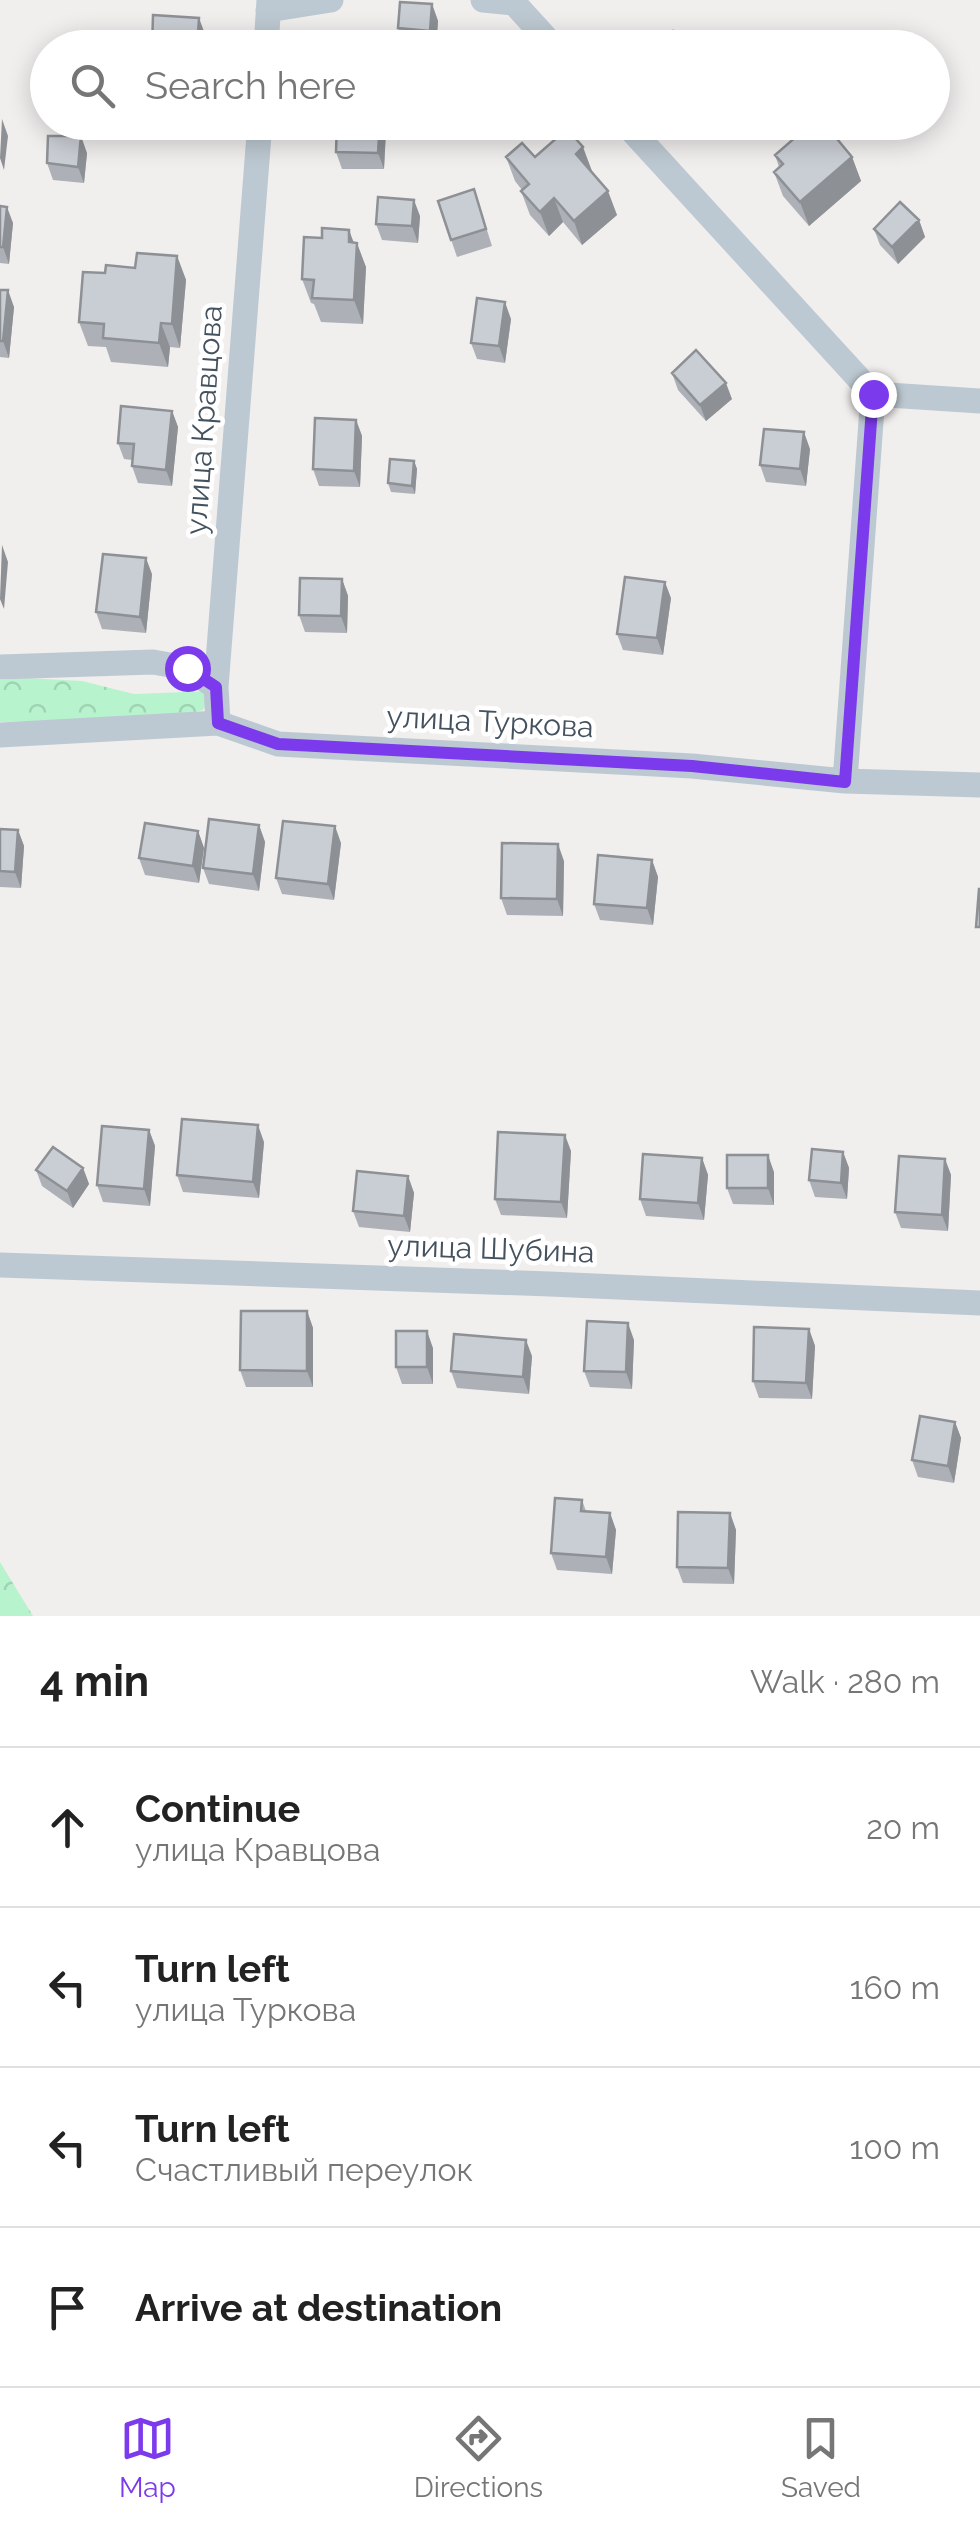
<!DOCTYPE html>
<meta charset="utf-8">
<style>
:root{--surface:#fff;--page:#f6f6f6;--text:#222;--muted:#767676;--line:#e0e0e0;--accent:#7c3aed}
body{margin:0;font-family:Raleway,sans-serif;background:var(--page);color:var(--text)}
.stop{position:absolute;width:30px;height:30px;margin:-22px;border:8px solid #7c3aed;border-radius:50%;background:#fff}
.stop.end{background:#7c3aed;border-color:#fff;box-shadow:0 2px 10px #0008}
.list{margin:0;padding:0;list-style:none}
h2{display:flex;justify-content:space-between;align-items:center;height:130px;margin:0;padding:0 40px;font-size:42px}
h2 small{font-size:32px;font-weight:400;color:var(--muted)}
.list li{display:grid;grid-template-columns:65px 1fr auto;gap:30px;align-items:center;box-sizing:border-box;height:160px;padding:0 40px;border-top:2px solid var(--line)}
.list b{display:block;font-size:38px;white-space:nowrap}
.list p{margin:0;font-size:32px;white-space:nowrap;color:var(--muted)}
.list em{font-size:32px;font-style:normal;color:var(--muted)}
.icon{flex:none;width:55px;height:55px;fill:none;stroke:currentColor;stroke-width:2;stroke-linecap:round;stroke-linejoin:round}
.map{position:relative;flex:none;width:980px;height:1616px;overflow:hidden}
.search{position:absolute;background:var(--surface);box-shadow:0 5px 25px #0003;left:30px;right:30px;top:30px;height:110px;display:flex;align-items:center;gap:25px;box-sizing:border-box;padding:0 35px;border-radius:55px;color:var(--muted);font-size:38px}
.sheet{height:770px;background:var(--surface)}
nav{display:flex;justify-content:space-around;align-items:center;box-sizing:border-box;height:140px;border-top:2px solid var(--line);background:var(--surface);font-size:28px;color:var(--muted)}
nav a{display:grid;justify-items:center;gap:5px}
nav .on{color:var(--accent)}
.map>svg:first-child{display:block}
.forest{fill:url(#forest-crowns)}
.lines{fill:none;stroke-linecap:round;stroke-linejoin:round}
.street{stroke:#bdc9d2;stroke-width:25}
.wall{fill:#adb0b6}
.shaded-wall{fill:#8d9094}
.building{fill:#c9cdd4;stroke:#8d9094;stroke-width:2.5}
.route{stroke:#7c3aed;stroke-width:12}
.labels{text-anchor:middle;stroke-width:9;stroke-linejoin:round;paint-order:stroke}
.street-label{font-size:30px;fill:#44515e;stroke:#fff}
</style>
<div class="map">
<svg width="980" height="1616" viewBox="0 0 980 1616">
<defs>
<pattern id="forest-crowns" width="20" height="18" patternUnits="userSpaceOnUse" patternTransform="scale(2.5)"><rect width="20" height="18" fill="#b7f4ce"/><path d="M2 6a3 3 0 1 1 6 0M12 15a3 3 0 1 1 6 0" fill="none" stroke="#9fd3b3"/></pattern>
</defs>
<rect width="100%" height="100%" fill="#f1eeee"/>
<path class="forest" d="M26 678 82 681 134 694 212 691 203 710 165 719 0 722V680Z
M0 1562 33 1616H0Z"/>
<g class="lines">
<path class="street" d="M483 0 514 3 555 48
M268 10 331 0
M266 48 269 0
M624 122 873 394 845 781
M873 394 980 401
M0 667 153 662 187 668 216 687
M218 723 216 687 260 122
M0 735 218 723 278 744 692 766 845 781 980 785
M0 1265 550 1284 980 1303"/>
</g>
<path class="wall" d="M432 4 438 21 436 48 404 45 398 28Z
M337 122H384L386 130 384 169H342L336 152Z
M87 153 84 183 53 180 47 163Z
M775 155 852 157 861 181 809 226 783 196 774 172 779 167Z
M506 157H535L592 171 617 215 582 245 563 222 549 236 530 215 521 191 522 190 515 181Z
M474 189 492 246 457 257 438 201Z
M0 206 13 223 9 264 0 263Z
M420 216 418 243 382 240 376 224Z
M919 220 925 237 898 264 880 245 874 229Z
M354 243 366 267 363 324 321 322 314 304 311 303 302 279Z
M177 256 186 280 180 348 170 347 168 367 111 362 106 347 88 346 79 322 105 273 135 268Z
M0 290 14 307 9 358 0 357Z
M511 319 505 363 477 359 471 343Z
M672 373 732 399 706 421 678 390Z
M172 411 178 427 172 486 138 483 132 466V460L124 459 118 443Z
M356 420 362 436 360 487 319 486 313 469Z
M810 449 806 486 766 482 760 465Z
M414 461 417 469 415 494 391 492 388 483Z
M152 574 146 633 102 629 96 612Z
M342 579 348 596 347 633 305 632 299 615Z
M671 598 663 655 623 650 617 634Z
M259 825 265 842 259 891 209 884 203 868Z
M0 829 18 830 24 846 21 888 0 887Z
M198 831 204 848 199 883 145 875 139 858Z
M341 843 334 900 282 894 276 878Z
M652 860 658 877 653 925 600 920 594 904Z
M564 861 563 916 507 915 501 898Z
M149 1130 155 1146 150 1206 103 1202 97 1185Z
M264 1142 259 1198 183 1192 177 1175Z
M571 1151 567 1218 501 1215 495 1199Z
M843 1152 849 1168 847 1199 815 1197 809 1180Z
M702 1158 708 1175 704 1220 646 1216 640 1199Z
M945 1159 951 1175 948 1231 901 1228 895 1212Z
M83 1168 89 1184 73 1208 42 1186 36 1170Z
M774 1172V1205L733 1204 727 1188Z
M408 1176 414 1193 410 1232 359 1227 353 1211Z
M307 1311 313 1328V1387H246L240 1370Z
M809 1329 815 1346 812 1399 759 1398 753 1381Z
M634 1340 632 1389 590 1387 584 1371Z
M433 1348V1384H402L396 1367Z
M532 1356 529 1394 457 1388 451 1371Z
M955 1422 961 1438 954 1483 918 1477 912 1460Z
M582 1500 586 1511 610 1513 616 1530 612 1574 557 1570 551 1553Z
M730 1513 736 1530 734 1584 683 1583 677 1567Z"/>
<path class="shaded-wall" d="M432 4 438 21 436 48 430 31Z
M199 18 205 34 204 48H197Z
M2 119 8 136 4 170 0 158Z
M380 122H384L386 130 384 169 378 153Z
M81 136 87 153 84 183 78 167Z
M583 147 592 171 584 178 576 154Z
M852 157 861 181 809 226 800 202Z
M608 191 617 215 582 245 574 221Z
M554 198 563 222 549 236 540 212Z
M414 200 420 216 418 243 412 226Z
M7 207 13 223 9 264 3 247Z
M919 220 925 237 898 264 892 247Z
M349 230 357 251V243L366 267 363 324 354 300 349 242Z
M177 256 186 280 180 348 172 324Z
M8 290 14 307 9 358 3 341Z
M505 302 511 319 505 363 499 346Z
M161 323 170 347 168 367 159 343Z
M726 383 732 399 706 421 700 405Z
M172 411 178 427 172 486 166 470Z
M356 420 362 436 360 487 354 471Z
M804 432 810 449 806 486 800 469Z
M414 461 417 469 415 494 412 486Z
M2 545 8 562 4 609 0 599Z
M146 558 152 574 146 633 140 617Z
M342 579 348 596 347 633 341 616Z
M665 582 671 598 663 655 657 638Z
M259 825 265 842 259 891 253 874Z
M335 826 341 843 334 900 328 884Z
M18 830 24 846 21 888 15 872Z
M198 831 204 848 199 883 193 866Z
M558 844 564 861 563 916 557 899Z
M652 860 658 877 653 925 647 908Z
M258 1125 264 1142 259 1198 253 1182Z
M149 1130 155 1146 150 1206 144 1189Z
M565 1135 571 1151 567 1218 561 1202Z
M843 1152 849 1168 847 1199 841 1183Z
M768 1155 774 1172V1205L768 1188Z
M702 1158 708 1175 704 1220 698 1203Z
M945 1159 951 1175 948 1231 942 1215Z
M83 1168 89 1184 73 1208 67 1191Z
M408 1176 414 1193 410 1232 404 1216Z
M307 1311 313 1328V1387L307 1371Z
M628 1323 634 1340 632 1389 626 1372Z
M809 1329 815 1346 812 1399 806 1383Z
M427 1331 433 1348V1384L427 1367Z
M526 1340 532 1356 529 1394 523 1377Z
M955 1422 961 1438 954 1483 948 1466Z
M610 1513 616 1530 612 1574 606 1557Z
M730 1513 736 1530 734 1584 728 1568Z"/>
<path class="building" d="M400 2 432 4 430 31 398 28Z
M153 15 199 18 197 48H152Z
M673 31 684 46 660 48 657 43Z
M492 37 502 48H480Z
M337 122H380L378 153 336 152Z
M813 122H823L852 157 800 202 774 172 783 164 775 155Z
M567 129 583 147 576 154 608 191 574 221 554 198 540 212 521 191 529 184 506 157 522 143 535 157Z
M48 136H81L78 167 47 163Z
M474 189 486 229 451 240 438 201Z
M378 197 414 200 412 226 376 224Z
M900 202 919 220 892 247 874 229Z
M0 206 7 207 3 247H0Z
M322 228 349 230V242L357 243 354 300 312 298 314 280 302 279 304 237 322 238Z
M137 253 177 256 172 324 161 323 159 343 103 338 104 324 79 322 83 272 105 273 106 265 135 268Z
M0 290H8L3 341H0Z
M477 298 505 302 499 346 471 343Z
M696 350 726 383 700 405 672 373Z
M121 406 172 411 166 470 132 466 134 444 118 443Z
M315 418 356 420 354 471 313 469Z
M764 429 804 432 800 469 760 465Z
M390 459 414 461 412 486 388 483Z
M103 554 146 558 140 617 96 612Z
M625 577 665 582 657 638 617 634Z
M300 578 342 579 341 616 299 615Z
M209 819 259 825 253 874 203 868Z
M283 821 335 826 328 884 276 878Z
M145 823 198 831 193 866 139 858Z
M0 829 18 830 15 872 0 871Z
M502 843 558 844 557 899 501 898Z
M598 855 652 860 647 908 594 904Z
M979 889H980V927H976Z
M182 1119 258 1125 253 1182 177 1175Z
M102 1126 149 1130 144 1189 97 1185Z
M498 1132 565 1135 561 1202 495 1199Z
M53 1147 83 1168 67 1191 36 1170Z
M812 1149 843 1152 841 1183 809 1180Z
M643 1154 702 1158 698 1203 640 1199Z
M727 1155H768V1188H727Z
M899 1156 945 1159 942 1215 895 1212Z
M357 1171 408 1176 404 1216 353 1211Z
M241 1311H307V1371L240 1370Z
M587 1321 628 1323 626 1372 584 1371Z
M754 1327 809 1329 806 1383 753 1381Z
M396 1331H427V1367H396Z
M454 1334 526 1340 523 1377 451 1371Z
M920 1416 955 1422 948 1466 912 1460Z
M555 1498 582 1500 581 1511 610 1513 606 1557 551 1553Z
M678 1512 730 1513 728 1568 677 1567Z"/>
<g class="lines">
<path class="route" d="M187 668 216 687 218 723 278 744 692 766 845 782 873 394"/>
</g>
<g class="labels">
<g class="street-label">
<text transform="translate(204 420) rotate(-86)" y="10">улица Кравцова</text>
<text transform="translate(490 722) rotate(3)" y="10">улица Туркова</text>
<text transform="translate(491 1249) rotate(2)" y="10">улица Шубина</text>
</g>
</g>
</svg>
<div class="stop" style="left:187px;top:668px"></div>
<div class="stop end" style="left:873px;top:394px"></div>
<div class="search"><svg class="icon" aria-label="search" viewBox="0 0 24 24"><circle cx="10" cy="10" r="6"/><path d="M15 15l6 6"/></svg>Search here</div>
</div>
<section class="sheet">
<h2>4 min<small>Walk · 280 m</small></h2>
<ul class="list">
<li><svg class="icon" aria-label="ahead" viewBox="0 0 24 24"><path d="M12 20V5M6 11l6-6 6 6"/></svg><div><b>Continue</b><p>улица Кравцова</p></div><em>20 m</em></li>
<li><svg class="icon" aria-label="left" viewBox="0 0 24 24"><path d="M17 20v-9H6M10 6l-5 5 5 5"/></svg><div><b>Turn left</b><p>улица Туркова</p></div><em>160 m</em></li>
<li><svg class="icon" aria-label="left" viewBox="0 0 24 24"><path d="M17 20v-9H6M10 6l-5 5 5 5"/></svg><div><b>Turn left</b><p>Счастливый переулок</p></div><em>100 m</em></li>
<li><svg class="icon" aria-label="arrive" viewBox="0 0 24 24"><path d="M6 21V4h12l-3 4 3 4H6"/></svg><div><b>Arrive at destination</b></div></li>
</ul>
</section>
<nav>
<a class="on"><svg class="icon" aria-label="map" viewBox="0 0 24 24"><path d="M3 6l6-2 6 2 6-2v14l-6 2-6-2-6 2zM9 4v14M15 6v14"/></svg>Map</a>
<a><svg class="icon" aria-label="directions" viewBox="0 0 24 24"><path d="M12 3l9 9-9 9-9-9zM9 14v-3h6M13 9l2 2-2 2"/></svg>Directions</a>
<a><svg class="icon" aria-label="saved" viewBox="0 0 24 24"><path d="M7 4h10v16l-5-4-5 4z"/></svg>Saved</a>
</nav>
